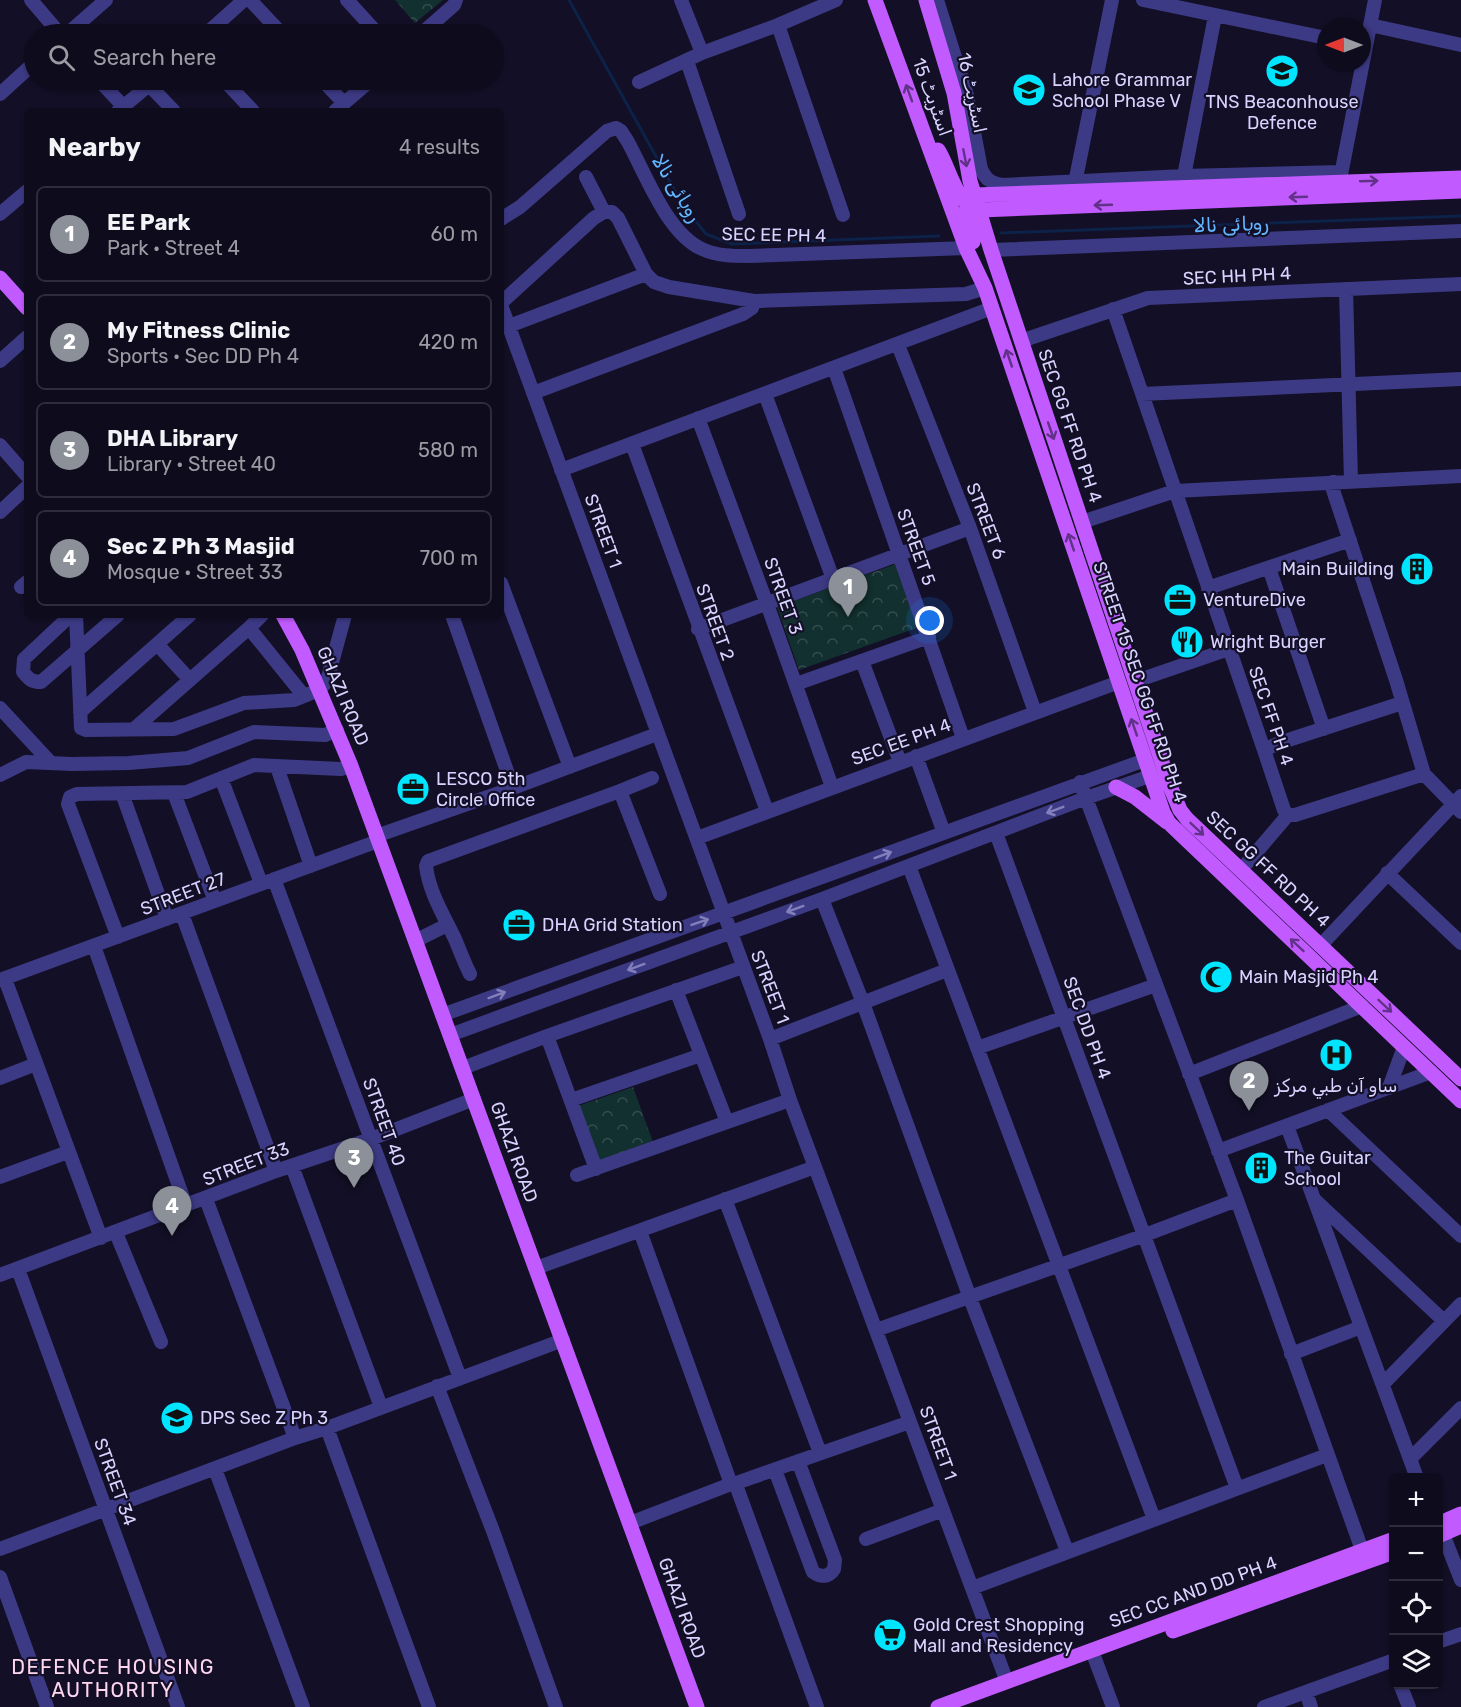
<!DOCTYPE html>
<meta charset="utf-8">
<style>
:root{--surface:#0e0b1c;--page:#171425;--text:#f1f3f6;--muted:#9b9ba3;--line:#2e2b3b;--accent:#8c9099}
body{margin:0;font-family:Rubik,"Noto Sans Arabic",sans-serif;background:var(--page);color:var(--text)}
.controls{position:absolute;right:18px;bottom:18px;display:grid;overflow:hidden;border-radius:9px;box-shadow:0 2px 4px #0004}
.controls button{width:54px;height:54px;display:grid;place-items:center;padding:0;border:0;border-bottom:2px solid var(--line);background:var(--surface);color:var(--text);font:30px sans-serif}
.compass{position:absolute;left:1317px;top:18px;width:54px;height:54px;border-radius:50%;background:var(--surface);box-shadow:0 2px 4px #0004;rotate:270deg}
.you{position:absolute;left:930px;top:621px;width:21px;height:21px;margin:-15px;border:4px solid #fff;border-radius:50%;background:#1a73e8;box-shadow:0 0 0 9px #1a73e833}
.badge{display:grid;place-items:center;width:39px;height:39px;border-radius:50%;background:var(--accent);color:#fff;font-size:20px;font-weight:700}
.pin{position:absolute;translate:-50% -50px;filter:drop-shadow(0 2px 3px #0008)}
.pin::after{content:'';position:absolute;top:32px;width:21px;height:18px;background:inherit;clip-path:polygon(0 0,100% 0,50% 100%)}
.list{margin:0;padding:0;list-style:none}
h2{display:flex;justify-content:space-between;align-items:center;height:78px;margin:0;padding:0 24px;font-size:26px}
h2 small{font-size:20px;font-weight:400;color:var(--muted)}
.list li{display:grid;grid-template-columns:39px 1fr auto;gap:18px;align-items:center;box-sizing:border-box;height:96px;margin:0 12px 12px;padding:0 12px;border:2px solid var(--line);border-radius:9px}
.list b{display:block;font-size:22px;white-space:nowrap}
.list p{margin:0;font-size:20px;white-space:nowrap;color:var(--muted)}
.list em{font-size:20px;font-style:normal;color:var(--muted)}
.icon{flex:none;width:33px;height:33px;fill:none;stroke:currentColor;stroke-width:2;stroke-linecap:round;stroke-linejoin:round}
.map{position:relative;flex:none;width:1461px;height:1707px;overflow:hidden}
.search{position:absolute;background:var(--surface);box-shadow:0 2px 4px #0004;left:24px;top:24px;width:480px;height:66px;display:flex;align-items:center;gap:15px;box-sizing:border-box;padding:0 21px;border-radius:33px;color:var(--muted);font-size:22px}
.panel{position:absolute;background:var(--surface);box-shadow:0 2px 4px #0004;left:24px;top:108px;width:480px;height:510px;border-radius:9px}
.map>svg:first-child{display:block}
.park{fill:url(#park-crowns)}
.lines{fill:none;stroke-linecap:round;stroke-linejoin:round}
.stream{stroke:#0c2248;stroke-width:3}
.minor{stroke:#3d3a85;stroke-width:14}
.major{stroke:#c25bff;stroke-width:15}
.oneway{stroke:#623188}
.oneway2{stroke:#837fbc}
.labels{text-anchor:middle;stroke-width:4.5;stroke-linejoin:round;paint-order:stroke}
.poi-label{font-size:18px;fill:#d9d4ff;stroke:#130f26;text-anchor:start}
.street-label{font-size:18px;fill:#d9d4ff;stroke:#130f26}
.water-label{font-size:20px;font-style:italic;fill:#62b6ff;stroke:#130f26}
.neighbourhood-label{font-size:20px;letter-spacing:1.5px;fill:#ffd6f0;stroke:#130f26}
</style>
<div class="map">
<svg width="1461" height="1707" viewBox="0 0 1461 1707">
<defs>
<pattern id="park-crowns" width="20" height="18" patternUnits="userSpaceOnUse" patternTransform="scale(1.5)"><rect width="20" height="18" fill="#12302f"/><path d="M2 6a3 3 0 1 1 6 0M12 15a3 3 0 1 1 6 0" fill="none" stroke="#344d4e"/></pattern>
</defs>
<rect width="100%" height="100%" fill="#130f26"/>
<path class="park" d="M395 0H443L415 23Z
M896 564 919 627 799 670 777 607Z
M633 1087 653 1142 598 1162 578 1106Z"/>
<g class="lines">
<path class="stream" d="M569 0 683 205 706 234 732 244 939 236
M1001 233 1461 216"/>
<path class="minor" d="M31 0 60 34
M250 0 282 34
M347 0 378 34
M681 0 702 53
M937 0 967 95 981 169C986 180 991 183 1003 185L1184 176 1341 172
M1143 0 1326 38
M778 25 843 215
M1370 25 1461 45
M67 34 106 0
M206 34 244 0
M421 34 454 5 456 0
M687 61 739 214
M99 80 123 106
M224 80 253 111
M322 80 344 103
M639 82 702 53 778 25 836 0
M149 85 174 111
M0 94 34 63
M118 111 155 80
M335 111 371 80
M1184 176 1215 16
M586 177 604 212
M1340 180 1375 0
M1075 183 1112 0
M0 214 27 191
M501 219 520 207 607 131 616 128 621 131 628 142C646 175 667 233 702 249 717 256 733 256 749 256L966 248
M991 250 1461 231
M1346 289 1351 481
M501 303 594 218 604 212H612L618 218 646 274 654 282 669 287 754 301 966 294 985 288
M501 305 770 1039 790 1100 1007 1682
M1113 309 1264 750 1284 810 1288 815
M509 326 646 274
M1021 341 1148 298 1461 284
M898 345 970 528 1035 712
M0 361 27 337
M834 368 963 738
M533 393 743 314 752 308 754 301
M765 394 833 579
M1142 394 1461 379
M698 418 767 604 832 787
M632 444 767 811
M0 445 27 476
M561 470 992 308
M1333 482V490L1396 680 1424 774 1461 812
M0 512 27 487
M1082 522 1175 491 1461 476
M1269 568 1324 729
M501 583 570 767
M21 587 27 582
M1208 588 1350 540
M71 615 24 659 23 672C29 679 31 682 41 682L118 615
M76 615 81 728 86 730 174 729 244 703 294 700 319 690 327 681 345 615
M452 615 513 788
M249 628 262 615
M698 629 970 528
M157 644 190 680
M862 661 900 762
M1136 681 1229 649
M796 684 929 637
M0 708 51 763
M80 712 190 615
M134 729 249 628 304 696
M1264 750 1279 743 1402 703
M916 756 944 833
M277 767 311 866
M0 775 26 762 72 764 129 763 188 758 254 732 325 735 337 730
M221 778 261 883
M1080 782 1237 1200 1362 1550
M620 791 652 778
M174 793 215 901
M124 794V799L167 919
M996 833 1237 1488
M376 836 513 788 657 734
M697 838 1119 682
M909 866 1154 1519
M1241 870 1288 815H1295L1424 774
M1387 873 1461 943
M274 879 460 1378
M822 899 863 1003 970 1298 1067 1551
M182 914 276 1171
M118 937 68 804 70 797 77 794 187 792 254 765 341 769 351 766
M415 941 447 925
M1321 945 1461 796
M94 946 186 1206
M470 974C464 962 460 951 455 939 444 916 429 892 426 866L428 861 620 791 660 894
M5 979 101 1238
M0 980 378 841
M676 990 727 1122
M442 1015 1145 760
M450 1035 822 899 1086 798 1150 776
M547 1036 596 1169
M770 1039 947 970
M977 1048 1156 985
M463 1068 547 1036 743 967
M1189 1074 1362 1006
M0 1078 36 1064
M1389 1088 1404 1047
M571 1100 701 1055
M1328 1110 1461 1236
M1287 1126 1417 1478
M1218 1151 1431 1072
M292 1166 381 1407
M577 1175 790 1100
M0 1177 68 1152
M206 1199 295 1438
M725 1199 820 1453
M1315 1200 1444 1321
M640 1231 731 1484
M116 1233 161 1342
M536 1268 815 1167
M18 1269 178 1707
M0 1275 276 1171 371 1139 474 1099
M876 1330 1145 1235 1237 1200
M1291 1354 1361 1327
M1383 1384 1461 1304
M437 1386 493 1531 556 1707
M327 1428 429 1707
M1411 1458 1461 1408
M215 1469 303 1707
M775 1470 813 1572C821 1578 829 1577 834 1569L835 1560 798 1461
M736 1485 817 1707
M630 1523 731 1484 736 1485 739 1482 910 1422
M1443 1534 1461 1580
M866 1539 943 1510
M0 1549 295 1438 327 1428 563 1340
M0 1577 47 1707
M972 1588 1327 1455
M1438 1642 1461 1634
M1095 1659 1113 1707
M1400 1684 1409 1707
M1306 1692 1311 1707
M1264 1707 1394 1660"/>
<path class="major" d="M875 0 966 248 985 288 1163 812 1169 823 1461 1101
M926 0 954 93 970 181 991 250 1170 786 1180 810 1187 819 1461 1079
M938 150C950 168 955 205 980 210L1461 191
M973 242C969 226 959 207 975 195L1461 178
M0 278 27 308
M283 615 302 650 351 766 697 1707
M1116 787 1135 797 1167 822
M1438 1524 1461 1514
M1438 1536 1461 1526
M1173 1631 1394 1552
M938 1707 1394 1539"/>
</g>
<defs><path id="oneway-shaft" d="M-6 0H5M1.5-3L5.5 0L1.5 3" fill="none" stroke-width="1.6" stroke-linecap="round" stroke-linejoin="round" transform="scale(1.5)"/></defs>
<g class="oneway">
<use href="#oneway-shaft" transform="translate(909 93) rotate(-110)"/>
<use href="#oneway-shaft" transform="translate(965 158) rotate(79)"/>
<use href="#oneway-shaft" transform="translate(1369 181) rotate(-2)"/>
<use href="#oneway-shaft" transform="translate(1298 197) rotate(178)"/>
<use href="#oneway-shaft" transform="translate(1103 205) rotate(178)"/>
<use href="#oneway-shaft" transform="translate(1009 358) rotate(-109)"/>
<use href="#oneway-shaft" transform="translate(1051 431) rotate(71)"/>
<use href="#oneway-shaft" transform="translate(1071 542) rotate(-109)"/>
<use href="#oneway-shaft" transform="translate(1134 727) rotate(-109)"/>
<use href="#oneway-shaft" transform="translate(1197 829) rotate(43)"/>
<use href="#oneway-shaft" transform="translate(1297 945) rotate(-137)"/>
<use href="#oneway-shaft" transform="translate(1385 1006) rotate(43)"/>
</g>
<g class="oneway2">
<use href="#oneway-shaft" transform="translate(1055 810) rotate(159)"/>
<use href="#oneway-shaft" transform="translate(883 855) rotate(-20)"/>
<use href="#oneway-shaft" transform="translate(795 909) rotate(160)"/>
<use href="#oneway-shaft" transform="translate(700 922) rotate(-19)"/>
<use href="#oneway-shaft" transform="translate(636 967) rotate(160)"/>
<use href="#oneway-shaft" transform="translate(497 995) rotate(-20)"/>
</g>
<defs>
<symbol id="school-disc" viewBox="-11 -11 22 22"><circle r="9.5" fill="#00e5ff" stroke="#130f26"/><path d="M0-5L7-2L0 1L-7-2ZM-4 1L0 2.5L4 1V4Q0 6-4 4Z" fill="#111"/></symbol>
<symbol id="building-disc" viewBox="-11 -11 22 22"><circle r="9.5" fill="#00e5ff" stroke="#130f26"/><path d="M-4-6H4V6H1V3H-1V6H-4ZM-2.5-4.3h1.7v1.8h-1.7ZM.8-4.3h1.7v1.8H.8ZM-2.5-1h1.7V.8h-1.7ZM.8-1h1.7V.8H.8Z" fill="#111"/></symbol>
<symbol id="office-disc" viewBox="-11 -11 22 22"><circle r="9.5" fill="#00e5ff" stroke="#130f26"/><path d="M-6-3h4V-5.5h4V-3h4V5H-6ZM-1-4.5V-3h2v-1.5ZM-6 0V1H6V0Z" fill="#111"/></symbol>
<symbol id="restaurant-disc" viewBox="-11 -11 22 22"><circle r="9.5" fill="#00e5ff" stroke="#130f26"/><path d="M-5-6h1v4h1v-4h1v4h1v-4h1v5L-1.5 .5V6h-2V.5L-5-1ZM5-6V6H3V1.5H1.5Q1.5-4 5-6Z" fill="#111"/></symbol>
<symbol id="mosque-disc" viewBox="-11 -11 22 22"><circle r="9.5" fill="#00e5ff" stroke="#130f26"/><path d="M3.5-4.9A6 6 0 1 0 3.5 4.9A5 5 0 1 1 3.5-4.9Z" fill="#111"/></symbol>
<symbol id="hospital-disc" viewBox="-11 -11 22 22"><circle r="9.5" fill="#00e5ff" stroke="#130f26"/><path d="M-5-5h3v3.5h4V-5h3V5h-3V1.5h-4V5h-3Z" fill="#111"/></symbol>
<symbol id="supermarket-disc" viewBox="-11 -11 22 22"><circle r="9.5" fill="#00e5ff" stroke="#130f26"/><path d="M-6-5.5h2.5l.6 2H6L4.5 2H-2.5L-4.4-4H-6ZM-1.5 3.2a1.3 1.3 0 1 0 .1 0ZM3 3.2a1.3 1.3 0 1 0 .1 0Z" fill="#111"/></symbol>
</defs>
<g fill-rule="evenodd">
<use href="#school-disc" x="1263" y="52" width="38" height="38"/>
<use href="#school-disc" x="1010" y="71" width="38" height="38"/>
<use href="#building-disc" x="1398" y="550" width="38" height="38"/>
<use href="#office-disc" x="1161" y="581" width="38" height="38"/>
<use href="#restaurant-disc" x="1168" y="623" width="38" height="38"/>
<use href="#office-disc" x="394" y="770" width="38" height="38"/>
<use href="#office-disc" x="500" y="906" width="38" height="38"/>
<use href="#mosque-disc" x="1197" y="958" width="38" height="38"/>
<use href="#hospital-disc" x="1317" y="1036" width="38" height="38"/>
<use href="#building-disc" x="1242" y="1149" width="38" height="38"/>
<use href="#school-disc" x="158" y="1399" width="38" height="38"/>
<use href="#supermarket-disc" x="871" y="1616" width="38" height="38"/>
</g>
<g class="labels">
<g class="poi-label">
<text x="1052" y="86">Lahore Grammar<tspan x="1052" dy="21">School Phase V</tspan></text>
<text x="1282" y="108" text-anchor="middle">TNS Beaconhouse<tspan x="1282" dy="21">Defence</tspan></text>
<text x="1394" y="575" text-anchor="end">Main Building</text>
<text x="1203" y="606">VentureDive</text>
<text x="1210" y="648">Wright Burger</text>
<text x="436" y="785">LESCO 5th<tspan x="436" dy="21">Circle Office</tspan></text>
<text x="542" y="931">DHA Grid Station</text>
<text x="1239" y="983">Main Masjid Ph 4</text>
<text x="1336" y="1092" text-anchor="middle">ساو آن طبي مرکز</text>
<text x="1284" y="1164">The Guitar<tspan x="1284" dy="21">School</tspan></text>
<text x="200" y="1424">DPS Sec Z Ph 3</text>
<text x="913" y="1631">Gold Crest Shopping<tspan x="913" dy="21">Mall and Residency</tspan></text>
</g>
<g class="street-label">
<text transform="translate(972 93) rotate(78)" y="6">اسٹریٹ 16</text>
<text transform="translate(932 97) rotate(70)" y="6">اسٹریٹ 15</text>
<text transform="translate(774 235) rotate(1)" y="6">SEC EE PH 4</text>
<text transform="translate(1237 276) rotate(-3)" y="6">SEC HH PH 4</text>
<text transform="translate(1070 426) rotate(71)" y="6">SEC GG FF RD PH 4</text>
<text transform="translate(986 521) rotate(69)" y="6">STREET 6</text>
<text transform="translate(603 531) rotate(70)" y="6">STREET 1</text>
<text transform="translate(916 547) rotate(70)" y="6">STREET 5</text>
<text transform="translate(783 596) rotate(70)" y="6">STREET 3</text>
<text transform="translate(715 622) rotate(70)" y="6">STREET 2</text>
<text transform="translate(1140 682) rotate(71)" y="6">STREET 15 SEC GG FF RD PH 4</text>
<text transform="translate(343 696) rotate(67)" y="6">GHAZI ROAD</text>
<text transform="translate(1271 716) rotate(71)" y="6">SEC FF PH 4</text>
<text transform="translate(901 742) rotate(-20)" y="6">SEC EE PH 4</text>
<text transform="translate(1268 869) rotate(43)" y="6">SEC GG FF RD PH 4</text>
<text transform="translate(183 894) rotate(-21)" y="6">STREET 27</text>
<text transform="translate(770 987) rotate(69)" y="6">STREET 1</text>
<text transform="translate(1087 1028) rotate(70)" y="6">SEC DD PH 4</text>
<text transform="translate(384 1122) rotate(70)" y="6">STREET 40</text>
<text transform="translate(514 1152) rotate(70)" y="6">GHAZI ROAD</text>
<text transform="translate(246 1164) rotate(-21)" y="6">STREET 33</text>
<text transform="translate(938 1443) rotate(70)" y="6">STREET 1</text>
<text transform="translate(115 1482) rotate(70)" y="6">STREET 34</text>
<text transform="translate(1193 1592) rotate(-20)" y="6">SEC CC AND DD PH 4</text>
<text transform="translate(682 1608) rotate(70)" y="6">GHAZI ROAD</text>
</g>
<g class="water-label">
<text transform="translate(677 188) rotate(58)" y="7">روہائی نالا</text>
<text transform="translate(1231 224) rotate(-2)" y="7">روہائی نالا</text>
</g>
<g class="neighbourhood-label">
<text x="113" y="1674">DEFENCE HOUSING<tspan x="113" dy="23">AUTHORITY</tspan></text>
</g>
</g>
</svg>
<div class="controls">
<button>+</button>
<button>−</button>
<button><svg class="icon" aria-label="locate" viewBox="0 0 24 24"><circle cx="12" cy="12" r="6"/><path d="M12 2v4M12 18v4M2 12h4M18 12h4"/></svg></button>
<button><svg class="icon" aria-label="layers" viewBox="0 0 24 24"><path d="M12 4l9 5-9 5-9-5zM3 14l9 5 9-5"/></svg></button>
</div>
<svg class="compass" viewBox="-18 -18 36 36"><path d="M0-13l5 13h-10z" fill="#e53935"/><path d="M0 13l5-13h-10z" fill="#9b9ba3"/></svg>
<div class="you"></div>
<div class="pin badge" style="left:848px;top:617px">1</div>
<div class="pin badge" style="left:1249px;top:1111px">2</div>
<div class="pin badge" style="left:354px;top:1188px">3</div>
<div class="pin badge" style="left:172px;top:1236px">4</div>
<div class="search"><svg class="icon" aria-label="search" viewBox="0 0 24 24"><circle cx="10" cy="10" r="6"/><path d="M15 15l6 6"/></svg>Search here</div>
<section class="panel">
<h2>Nearby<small>4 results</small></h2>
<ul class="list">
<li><span class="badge">1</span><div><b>EE Park</b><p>Park · Street 4</p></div><em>60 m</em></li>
<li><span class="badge">2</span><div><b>My Fitness Clinic</b><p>Sports · Sec DD Ph 4</p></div><em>420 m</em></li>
<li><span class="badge">3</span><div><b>DHA Library</b><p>Library · Street 40</p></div><em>580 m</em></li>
<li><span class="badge">4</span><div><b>Sec Z Ph 3 Masjid</b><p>Mosque · Street 33</p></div><em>700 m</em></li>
</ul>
</section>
</div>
